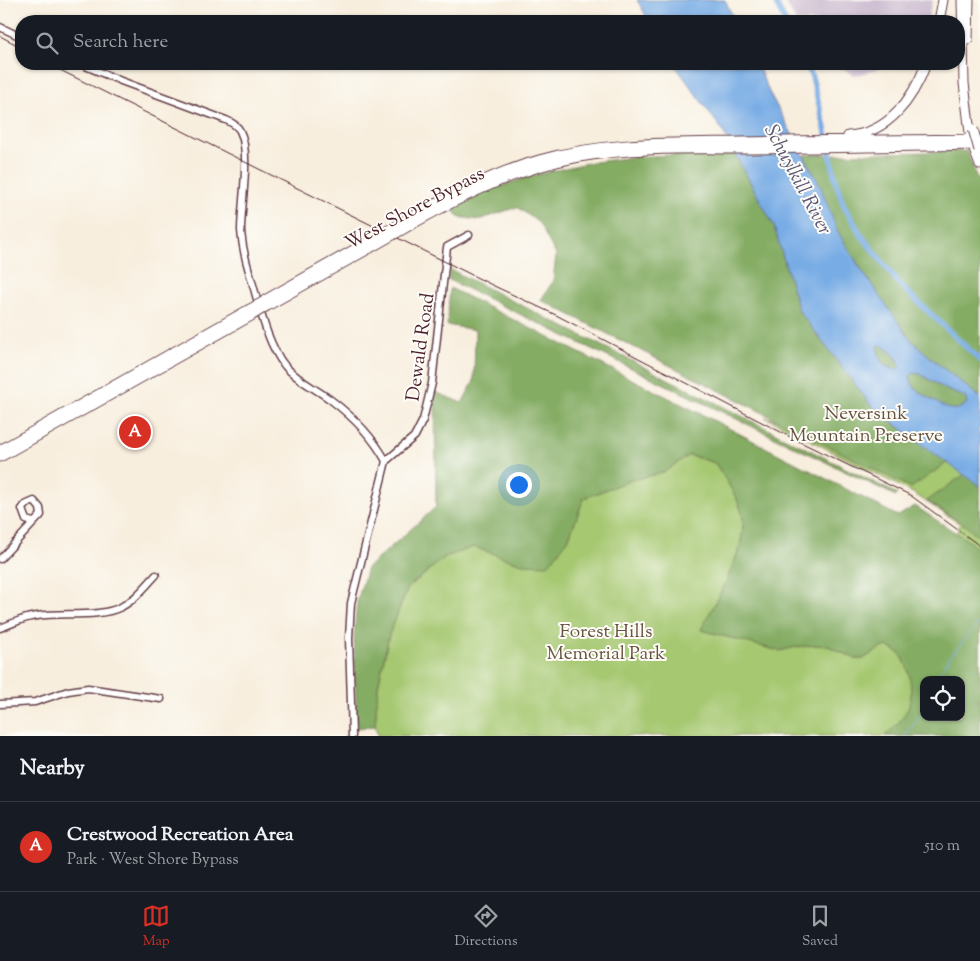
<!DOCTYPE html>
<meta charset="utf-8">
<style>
:root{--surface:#171b24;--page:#20242c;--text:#f1f3f6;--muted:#9ea1a6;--line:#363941;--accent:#d93025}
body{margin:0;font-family:"Sorts Mill Goudy",serif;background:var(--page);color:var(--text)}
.controls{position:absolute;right:15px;bottom:15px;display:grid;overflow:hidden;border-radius:10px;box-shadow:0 1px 4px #0004}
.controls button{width:45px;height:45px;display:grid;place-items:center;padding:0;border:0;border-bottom:1px solid var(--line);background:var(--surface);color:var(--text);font:25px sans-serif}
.you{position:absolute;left:518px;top:484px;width:18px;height:18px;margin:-12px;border:4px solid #fff;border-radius:50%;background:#1a73e8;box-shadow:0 0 0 8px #1a73e833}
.badge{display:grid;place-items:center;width:32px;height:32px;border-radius:50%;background:var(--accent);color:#fff;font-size:16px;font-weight:700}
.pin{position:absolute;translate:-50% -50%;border:2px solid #fff;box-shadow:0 1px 5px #0006}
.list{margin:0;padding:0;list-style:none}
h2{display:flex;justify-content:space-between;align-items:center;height:65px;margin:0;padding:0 20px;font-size:21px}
h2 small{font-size:16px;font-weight:400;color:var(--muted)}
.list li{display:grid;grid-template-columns:32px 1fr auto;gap:15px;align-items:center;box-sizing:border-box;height:90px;padding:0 20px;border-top:1px solid var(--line)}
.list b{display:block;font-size:19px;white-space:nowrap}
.list p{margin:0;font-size:16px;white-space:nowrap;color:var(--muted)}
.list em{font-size:16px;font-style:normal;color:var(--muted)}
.icon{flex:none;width:28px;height:28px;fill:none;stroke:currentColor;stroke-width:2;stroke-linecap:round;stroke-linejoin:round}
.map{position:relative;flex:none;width:980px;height:736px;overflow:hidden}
.search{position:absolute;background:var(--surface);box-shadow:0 1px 4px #0004;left:15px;right:15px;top:15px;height:55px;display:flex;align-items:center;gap:12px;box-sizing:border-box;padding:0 18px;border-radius:20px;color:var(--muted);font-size:19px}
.sheet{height:155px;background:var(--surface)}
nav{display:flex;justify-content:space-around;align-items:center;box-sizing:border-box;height:70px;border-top:1px solid var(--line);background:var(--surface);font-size:14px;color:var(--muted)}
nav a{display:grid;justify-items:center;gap:2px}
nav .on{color:var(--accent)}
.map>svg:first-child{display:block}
.industrial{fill:#cebed1}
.green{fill:#a6c871;stroke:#78744e;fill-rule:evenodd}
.forest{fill:#84ac63;stroke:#676647;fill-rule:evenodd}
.water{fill:#78ace5;stroke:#616688;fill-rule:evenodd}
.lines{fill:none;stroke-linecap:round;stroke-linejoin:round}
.stream{stroke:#78ace5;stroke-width:1}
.canal{stroke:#78ace5;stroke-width:5.5}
.minor-casing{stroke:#643e46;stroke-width:9}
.highway-casing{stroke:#643e46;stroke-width:11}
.minor{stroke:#fff;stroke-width:6}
.highway{stroke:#fff;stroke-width:9}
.rail{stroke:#4a1f2b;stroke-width:1}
.highway-bridge-casing{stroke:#643e46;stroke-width:11;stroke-linecap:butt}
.highway-bridge{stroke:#fff;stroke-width:9}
.labels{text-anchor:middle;stroke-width:4;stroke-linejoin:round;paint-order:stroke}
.street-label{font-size:19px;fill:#4a1f2b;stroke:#fdfcf7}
.park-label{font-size:19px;fill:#665240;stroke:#fdfcf7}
.water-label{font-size:20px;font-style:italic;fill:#5c5775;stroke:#fdfcf7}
</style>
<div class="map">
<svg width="980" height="736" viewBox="0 0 980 736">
<rect width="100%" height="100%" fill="#fdfcf7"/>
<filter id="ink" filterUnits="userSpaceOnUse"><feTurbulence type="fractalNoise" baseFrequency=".02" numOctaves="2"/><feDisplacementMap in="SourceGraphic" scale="10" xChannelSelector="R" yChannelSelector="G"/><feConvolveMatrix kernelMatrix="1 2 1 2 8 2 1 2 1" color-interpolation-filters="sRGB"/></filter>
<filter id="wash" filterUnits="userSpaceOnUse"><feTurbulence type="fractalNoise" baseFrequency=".0096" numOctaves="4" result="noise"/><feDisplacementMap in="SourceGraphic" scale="20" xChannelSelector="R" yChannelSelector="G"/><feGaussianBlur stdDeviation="1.12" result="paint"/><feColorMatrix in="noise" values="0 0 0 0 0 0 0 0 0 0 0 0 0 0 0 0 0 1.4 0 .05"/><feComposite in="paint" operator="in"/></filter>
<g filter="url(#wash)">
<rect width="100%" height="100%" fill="#f8eede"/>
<path class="industrial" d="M784 0H933L927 21H796Z
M837 64H884L876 70 854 76Z"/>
<path class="green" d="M867 357 980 467V736H378L375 726 378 686 389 635 408 588 445 557 474 547 522 564 568 540 584 498 628 481 664 472 689 455 715 463C724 477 741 501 743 518 746 550 716 600 702 630L779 651 796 647 816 645 828 646 856 659H863L879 649 887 646 901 654 907 667 960 524 913 493 765 417 806 428ZM924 680H961V717H924Z"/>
<path class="forest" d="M967 151 980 187V397L939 365 911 340 862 271 838 232 820 186 804 155Z
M694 154H735L774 226 799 311 870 404 918 442 948 462 911 488 541 300 553 281 556 255 539 223 517 207 479 220 458 217 452 208 488 191 527 177 587 163 634 157Z
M449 269 897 494 896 496 449 280Z
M450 288 711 419 898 516 915 506 970 542 980 551V736H885C894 727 905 718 909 705 914 692 909 665 901 655 898 651 891 648 887 646L879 649 863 659H856L828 646 816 645 796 647 779 651 701 630C716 599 746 553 743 518 741 502 724 477 715 463L689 455 664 472 628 481 584 498 568 540 548 565 522 564 474 547 445 557 408 587 389 635 378 686 375 726 357 728 354 636 357 602 367 568 436 507 435 392 462 403 474 381 475 330 447 325ZM924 680H961V717H924Z
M881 345C888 351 899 356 900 367L896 369C881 367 879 360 878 346Z
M912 373 920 374 947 390 965 397 967 403C955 416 943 406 931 399 925 395 916 391 912 384 911 381 911 378 910 376Z
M965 474 980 486V538L968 527 927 501Z"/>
<path class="water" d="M637 0H725L735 21H649Z
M674 64H757L769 92 820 185 838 232 862 271 911 340 939 365 980 397V428L978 430 980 436V486L918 442 870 404 799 311 774 226 722 130ZM881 345C889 351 899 356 900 367L896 369C881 367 879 361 878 346ZM913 373 920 374 947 390 965 397 967 403C955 416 943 406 931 399 925 395 916 391 912 384 911 381 911 378 910 376Z"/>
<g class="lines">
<path class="stream" d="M935 680 951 656 980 621
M905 736 924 711"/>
<path class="canal" d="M774 0 785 21
M806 64 812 77 825 128 836 183 844 206 861 235 901 286 980 360"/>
</g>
</g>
<g filter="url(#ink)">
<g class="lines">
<defs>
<path id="minor" d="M0 27 21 37
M81 64 121 81 226 120C232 123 237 125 240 131 251 152 241 205 241 230 242 246 246 262 251 278 259 305 267 344 285 366 298 381 315 388 331 400 352 416 373 437 386 461L351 603 349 638 352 736
M386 461 415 436 423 420 432 383 447 247 469 235
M0 559 41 515 40 508 34 501 25 505 22 509 26 520 33 522
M0 628C12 624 24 617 37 616 63 612 99 618 121 607 135 600 145 587 156 575
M0 704 35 702 68 691 88 688 161 699"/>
<path id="highway" d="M962 0 964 83 970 133
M939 21 943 0
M968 39 969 0
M848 136C889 133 913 99 926 64
M974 150 980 165
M408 219C450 196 492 173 539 160 605 141 673 143 741 142 821 140 900 140 980 139
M414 223C466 194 520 168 579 157 635 147 692 149 749 149 826 148 903 147 980 145
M265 300 364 244
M267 306 370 248
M0 450 248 310
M0 457 251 316"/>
</defs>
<use href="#minor" class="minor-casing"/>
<use href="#highway" class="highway-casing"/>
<use href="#minor" class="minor"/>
<use href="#highway" class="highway"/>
<path class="rail" d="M0 36 21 47
M48 64 492 285 556 315 796 440 910 495 980 546"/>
<defs>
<path id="highway-bridge" d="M973 129 979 150
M364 244 408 219
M370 248 414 223
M248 310 263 302
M251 316 267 306"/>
</defs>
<use href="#highway-bridge" class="highway-bridge-casing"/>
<use href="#highway-bridge" class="highway-bridge"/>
</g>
</g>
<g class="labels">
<g class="street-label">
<text transform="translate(414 207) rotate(-28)" y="7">West Shore Bypass</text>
<text transform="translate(419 347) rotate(-82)" y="7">Dewald Road</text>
</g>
<g class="park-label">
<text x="866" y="419">Neversink<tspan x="866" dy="22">Mountain Preserve</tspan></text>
<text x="606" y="637">Forest Hills<tspan x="606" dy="22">Memorial Park</tspan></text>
</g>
<g class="water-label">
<text transform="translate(799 179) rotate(62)" y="7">Schuylkill River</text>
</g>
</g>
</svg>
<div class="controls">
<button><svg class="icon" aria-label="locate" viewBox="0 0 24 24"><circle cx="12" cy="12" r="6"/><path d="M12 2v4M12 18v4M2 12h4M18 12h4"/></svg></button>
</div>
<div class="you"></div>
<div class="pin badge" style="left:135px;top:432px">A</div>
<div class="search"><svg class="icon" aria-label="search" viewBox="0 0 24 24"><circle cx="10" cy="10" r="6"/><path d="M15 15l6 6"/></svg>Search here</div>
</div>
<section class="sheet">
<h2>Nearby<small></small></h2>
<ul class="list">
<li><span class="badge">A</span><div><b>Crestwood Recreation Area</b><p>Park · West Shore Bypass</p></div><em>510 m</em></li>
</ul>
</section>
<nav>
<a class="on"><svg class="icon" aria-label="map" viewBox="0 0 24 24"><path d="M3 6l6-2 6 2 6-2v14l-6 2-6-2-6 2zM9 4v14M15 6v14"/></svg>Map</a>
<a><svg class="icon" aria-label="directions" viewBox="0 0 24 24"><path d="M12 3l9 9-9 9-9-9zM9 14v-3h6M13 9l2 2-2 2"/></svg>Directions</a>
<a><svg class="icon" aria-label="saved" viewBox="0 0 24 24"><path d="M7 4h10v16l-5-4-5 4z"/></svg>Saved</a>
</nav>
